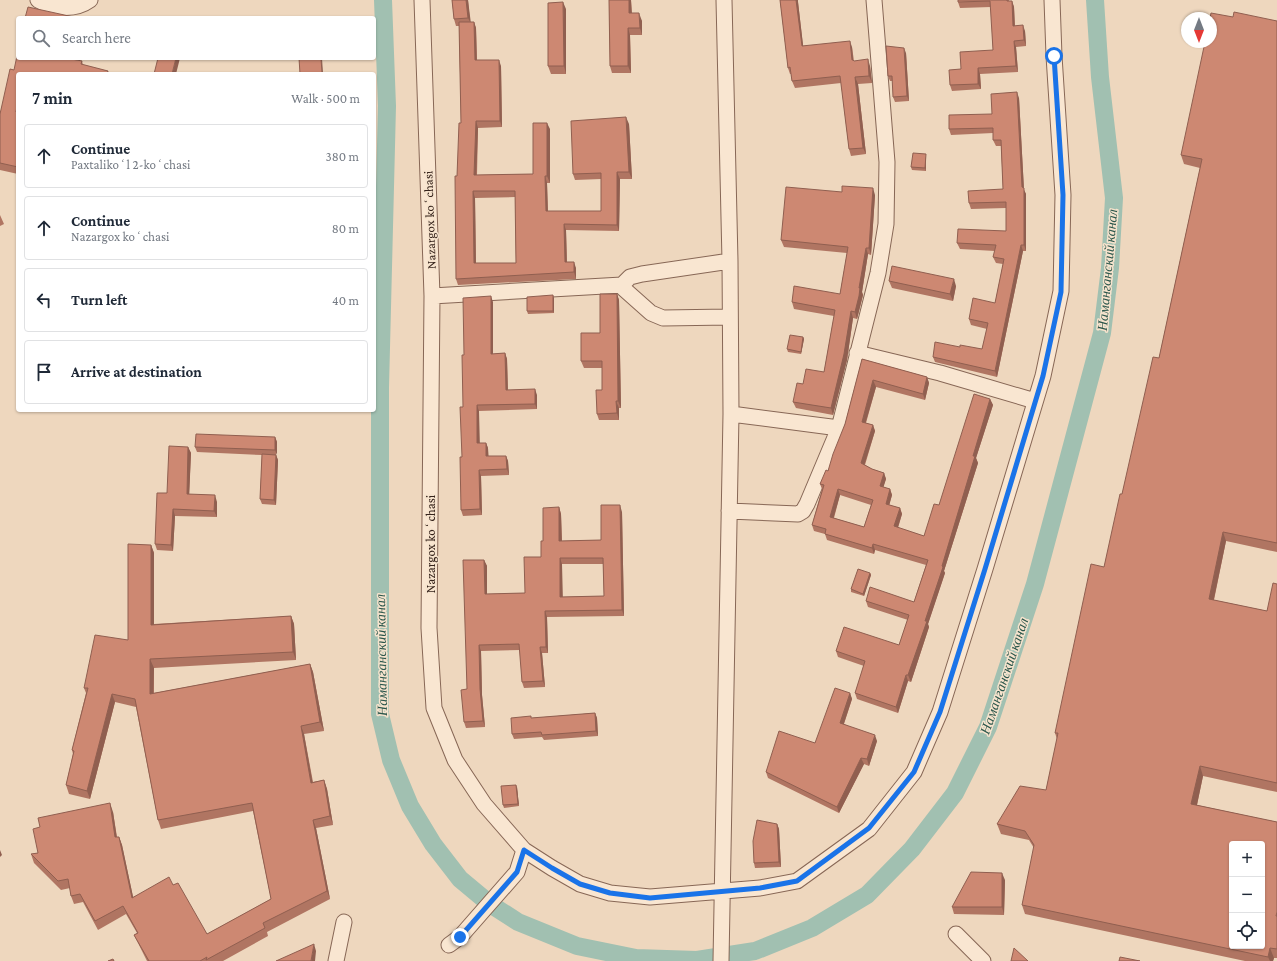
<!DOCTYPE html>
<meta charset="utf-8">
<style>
:root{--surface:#fff;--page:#f2f2f3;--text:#1f2937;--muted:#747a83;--line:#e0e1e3}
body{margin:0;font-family:"Crimson Pro",serif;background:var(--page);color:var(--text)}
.controls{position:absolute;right:12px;bottom:12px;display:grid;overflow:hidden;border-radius:4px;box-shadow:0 1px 3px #0004}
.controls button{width:36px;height:36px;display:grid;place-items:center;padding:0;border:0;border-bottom:1px solid var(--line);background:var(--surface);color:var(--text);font:20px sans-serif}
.compass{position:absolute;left:1181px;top:12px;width:36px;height:36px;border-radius:50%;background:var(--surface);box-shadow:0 1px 3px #0004;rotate:180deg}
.stop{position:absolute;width:12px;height:12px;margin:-9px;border:3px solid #1a73e8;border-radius:50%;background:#fff}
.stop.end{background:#1a73e8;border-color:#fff;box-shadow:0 1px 4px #0008}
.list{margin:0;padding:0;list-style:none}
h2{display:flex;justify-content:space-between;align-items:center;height:52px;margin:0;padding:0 16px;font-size:17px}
h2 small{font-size:13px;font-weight:400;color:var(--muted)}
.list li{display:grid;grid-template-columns:26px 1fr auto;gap:12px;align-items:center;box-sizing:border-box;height:64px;margin:0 8px 8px;padding:0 8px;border:1px solid var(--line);border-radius:4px}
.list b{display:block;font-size:15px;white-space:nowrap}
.list p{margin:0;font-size:13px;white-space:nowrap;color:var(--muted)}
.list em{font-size:13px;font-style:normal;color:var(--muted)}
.icon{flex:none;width:22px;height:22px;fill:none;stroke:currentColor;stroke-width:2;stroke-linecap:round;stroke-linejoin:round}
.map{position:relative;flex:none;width:1277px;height:961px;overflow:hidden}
.search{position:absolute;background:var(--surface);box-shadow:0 1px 3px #0004;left:16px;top:16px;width:360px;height:44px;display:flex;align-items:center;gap:10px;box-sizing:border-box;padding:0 14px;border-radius:4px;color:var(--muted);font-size:15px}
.panel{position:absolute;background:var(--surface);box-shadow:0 1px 3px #0004;left:16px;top:72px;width:360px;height:340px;border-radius:4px}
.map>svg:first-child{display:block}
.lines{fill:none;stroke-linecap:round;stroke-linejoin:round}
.canal{stroke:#a1c0b1;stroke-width:18}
.minor-casing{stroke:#876756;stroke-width:17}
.minor{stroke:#f9e6d1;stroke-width:15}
.wall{fill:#b07562;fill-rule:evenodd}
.shaded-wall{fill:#905f50}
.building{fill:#cd8872;stroke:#905f50;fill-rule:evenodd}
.route{stroke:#1a73e8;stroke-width:5}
.labels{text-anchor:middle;stroke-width:3;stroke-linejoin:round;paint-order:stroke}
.street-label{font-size:13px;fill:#35231b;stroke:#f6e3cd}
.water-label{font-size:14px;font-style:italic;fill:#2a564b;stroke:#f6e3cd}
</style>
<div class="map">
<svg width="1277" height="961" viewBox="0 0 1277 961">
<rect width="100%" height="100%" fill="#eed7be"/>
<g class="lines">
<path class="canal" d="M383 0 387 106 380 388V714L391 760 410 806 433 844 460 879 490 904 518 922 577 946 636 958 697 960 755 951 812 928 867 895 912 849 955 793 988 727 1035 584 1102 333 1110 268 1114 198 1100 77 1095 0"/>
<defs>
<path id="minor" d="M38 0C53 9 75 11 90 0
M422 0 432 296 429 628 434 708 455 760 484 804 524 850 552 868 580 884 610 893 650 897 760 888 797 881 869 829 914 772 940 712 985 569 1043 376 1061 291 1063 195 1054 56 1052 0
M622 285 630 277 642 274 730 261
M432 296 622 285 624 289 651 313 663 318 729 317
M857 353 940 373 1035 401
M731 414 839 428
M729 511 798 514 803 511 807 504 839 428 878 273 886 224 887 162 874 0
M956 934 983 961
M449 945 460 937 517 872 524 850
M336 961 344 922
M721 961 731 414 730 261 724 0"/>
</defs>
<use href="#minor" class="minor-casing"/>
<use href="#minor" class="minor"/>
</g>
<path class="wall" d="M452 0H468L470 22H474L476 28 477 60 501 66 502 127 478 128 477 175 533 174 550 129V183H547L548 211H601V179L575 180 573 174 629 124 632 179H620L619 231 566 230 567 262 576 268V279L458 285 456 279 457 176 461 123 459 26H456L454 19ZM515 197 516 263H476L475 198Z
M609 0H631L632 13 642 21V35H630L631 73H612L610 66Z
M780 0H798V2L803 46 852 47 854 61 870 66 872 83 858 84 866 154 851 156 849 149 841 83 795 88 792 81 791 74H790L788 68Z
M958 0H1009V1H1012L1014 7 1015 26 1025 31 1026 46 1016 47 1018 72 980 74 981 89 952 91 950 85 961 69 993 50 991 7 960 8 958 2Z
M566 9V74H551L548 66Z
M1233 17 1277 21V552L1226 541 1214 600 1267 611 1277 584V792L1203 776 1197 805 1277 822V958H1274L1273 961H1245L1025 914 1022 905 1034 848 1029 840 1001 834 997 824 1046 790 1057 739 1055 733 1104 567 1122 494 1159 358 1200 168 1184 164 1181 155Z
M906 53 909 101 895 102 893 97V81H890L888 76Z
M82 61 83 65 108 71 109 73 18 74V174L0 170V114L14 70Z
M1019 98 1024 190 1026 194V251H1023L997 377 935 362 933 357 960 347 982 349 987 329 971 325 969 319 995 303 1003 264 996 263 993 257 995 251 960 249 957 243 1006 231V208L971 209 969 203 1003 189 1001 146H996L993 140V133L951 135 949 129 992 114Z
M926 157V171L912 170 911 167Z
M875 195 871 255 868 254 862 292 863 295 857 319 853 318 847 360 833 415 796 408 793 402 803 384 824 372 834 316 794 309 792 302 840 294 847 253 784 247 781 240Z
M0 215 4 224 0 226Z
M889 281 956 286 953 301 892 288Z
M617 294 619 300 621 408H619V420H599L597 414 602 390V368H584L581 361 600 333Z
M554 298V313L528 314 527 311Z
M493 302V354L505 353 507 359 508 390 537 395V409L479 411V443H486L488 448V456H506L508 461 509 475 481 476 482 515 463 516 461 510 463 407Z
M803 337 804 339 801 354 788 352 787 349Z
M862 359 927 377 929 383 925 400 876 387 866 423 873 425 875 431 865 465 872 469 884 473 886 479 883 487 890 489 892 495 889 505 900 508 902 514 898 528 924 536 939 505 990 399 993 405 976 458 978 463 944 571 945 573 928 624 929 627 911 682 908 681 898 713 857 699 855 693 864 666 838 657 836 651 899 645 908 620 868 607 866 601 914 602 926 565 875 550 874 554 827 540 825 534 814 531 812 525 822 489 820 484 828 471 845 424ZM840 495 871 505 864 527 834 518Z
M275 437 277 442 276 455 278 460 276 505 262 504 260 499 262 455 197 452 195 447Z
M188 447 191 453 189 494 217 502V517L175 516 173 551 157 550 155 544 167 493Z
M559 507 561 514 562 541 601 540 622 512 624 616 547 617 548 653H542L545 687 524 688 522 682 520 650 481 651 482 695 485 727 466 728 464 722 467 689 484 560 487 566V594L525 593 541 557 543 541ZM562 564H603L604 596 562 597Z
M151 545 154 553V624L291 616 294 624 296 660 154 668V693L310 664 313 672 324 731 304 734 313 782 324 780 327 789 333 825 316 828 330 899 267 932 268 936 223 961H147L134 935 137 933 126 914 98 930 83 902 74 904 71 896 70 888 61 890 34 863 31 854 38 853 113 812 117 837H119L122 845 133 897 173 885 207 934 271 899 253 811 161 829 158 820 136 707 115 702 90 799 69 794 66 785 73 754 72 750 86 693 84 688 128 640Z
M870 573 871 575 864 596 851 592V589Z
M850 693 852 699 844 724 877 741 869 766 864 764 839 813 768 778 766 772 815 743Z
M595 713 597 718 598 736 544 740 542 737 514 739 512 734 532 718Z
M517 787 519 806 504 808 503 805Z
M777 824 779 829 781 867 755 868 754 863Z
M1005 880 1004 915 954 914 952 907Z"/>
<path class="shaded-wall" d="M466 0H468L471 24 468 18Z
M629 0H631L632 21 629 13Z
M796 0H798V2L804 53 802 46Z
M1012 1 1014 7 1015 32 1013 26Z
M563 2 566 9V74L564 66Z
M639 13 642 21V35L640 28Z
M474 22 476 28 477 67 475 60Z
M1023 25 1025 31 1026 46 1024 40Z
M628 28 630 35 631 73 628 66Z
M850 41 852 47 853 60H852Z
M1014 41 1016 47 1018 72 1016 66Z
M904 48 906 53 909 101 907 96Z
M176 58H180L176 74H172Z
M321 58H322L323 74H322V73Z
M868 59 870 66 872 83 869 76Z
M499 60 501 66 502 127 500 121Z
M978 68 980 74 981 89 978 84Z
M855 77 858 84 866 154 863 148Z
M1017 92 1019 98 1024 190 1026 194V251L1024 245 1022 187Z
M18 101V119L16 112Z
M626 117 629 124 632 179 629 172Z
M476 121 478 128 476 182 474 175Z
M547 123 550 129V183L547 176Z
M926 154V171L925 168Z
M617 172 620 179 619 231 617 225Z
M545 176 547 183 548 217 546 211Z
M873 188 875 195 871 255 869 248Z
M473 191 475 198 476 270 474 263Z
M564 224 566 230 567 269 565 262Z
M1021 245 1023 251 997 377 995 371Z
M866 248 868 254 862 292 863 295 857 319 855 312Z
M574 262 576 268V279L574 272Z
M954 279 956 286 953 301 950 294Z
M617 294 619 300 621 408 618 401Z
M553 295 554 298V313L553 311Z
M491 296 493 302V359L491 354Z
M851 311 853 318 847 360 833 415 831 408Z
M803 337 804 339 801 354V352Z
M505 353 507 359 508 396 506 390Z
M927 377 929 383 925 400 923 394Z
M873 380 876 387 864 428 862 422Z
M535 389 537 395V409L535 404Z
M990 399 993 405 976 458 978 463 944 571 945 573 928 624 929 627 911 682 908 675 942 566 973 456Z
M616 401 619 408V420L617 413Z
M477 405 479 411 480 449 477 443Z
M873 425 875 431 863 469 861 463Z
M275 437 277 442V455L275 450Z
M486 443 488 448 489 462 486 456Z
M188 447 191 453 189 500 187 494Z
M276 455 278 460 276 505 274 500Z
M506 456 508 461 509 475 507 469Z
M479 470 481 476 482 515 480 509Z
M884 473 886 479 882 492 880 486Z
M838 489 840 495 832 523 830 517Z
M890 489 892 495 888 510 886 504Z
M215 495 217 502V517L214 511Z
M620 505 622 512 624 616 622 610Z
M559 507 561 514 562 547 559 541Z
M900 508 902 514 896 533 894 526Z
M173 509 175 516 173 551 171 545Z
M1223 532 1226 541 1212 608 1209 599Z
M873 544 875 550 874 554 872 548Z
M151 545 154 553V633L151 625Z
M560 558 562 564 563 603 560 597Z
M484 560 487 566V600L485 594Z
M870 573 871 575 864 596 863 594Z
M545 611 547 617 548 653 546 647Z
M291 616 294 624 296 660 293 652Z
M479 645 481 651 482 695 485 727 483 721 480 689Z
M540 647 542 653 545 687 543 681Z
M150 659 154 668 153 702 150 694Z
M310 664 313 672 324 731 320 722Z
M906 675 908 681 898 713 896 707Z
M850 693 852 699 842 729 840 723Z
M112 694 115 702 90 799 87 791Z
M595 713 597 718 598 736 596 731Z
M301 726 304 734 314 791 311 783Z
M875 735 877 741 869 766 867 759Z
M861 758 864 764 839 813 837 807Z
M1200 766 1203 776 1195 814 1191 804Z
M324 780 327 789 333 825 330 816Z
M516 785 517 787 519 806 518 804Z
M110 803 113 812 118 846 115 837Z
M313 820 316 828 330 899 327 891Z
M777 824 779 829 781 867 779 862Z
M119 837 122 845 135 906 132 898Z
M0 850 2 855 0 857Z
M1002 873 1005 880 1004 915 1002 907Z
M314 944 316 951 315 961H311Z
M1270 948 1274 958 1273 961H1270L1268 957Z"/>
<path class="building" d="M452 0H466L468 18 454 19Z
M609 0H629V13H639L640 28H628V66H610Z
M780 0H796L802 46 850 41 852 60H853L854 61 868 59 869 76 855 77 863 148 849 149 840 76 792 81 790 67 788 68Z
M958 0H1007V1H1012L1013 26 1023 25 1024 40 1014 41 1016 66 978 68V84L950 85 949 70 961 69 960 52 993 50 990 1 958 2Z
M563 2 564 66H548V3Z
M28 7 78 18H25Z
M1234 12 1277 21V543L1223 532 1209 599 1267 611 1273 583 1277 584V783L1200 766 1191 804 1277 822V912L1276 916H1277V949L1270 948 1268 957 1022 905 1034 845 1025 831 997 824 1020 786 1046 790 1058 733H1055L1091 564 1104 567 1120 494H1122L1153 357 1159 358 1202 159 1181 155 1205 42H1211V18H1210L1211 13 1233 17ZM1232 844H1262V946H1232Z
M459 22H474L475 60H499L500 121H476L474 175 533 174V123H547V176H545L546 211H601V173L573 174 571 121 626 117 629 172H617V225L564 224 565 262H574V272L456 279 455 176H457L459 123H461ZM473 191H515L516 263H474Z
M886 46 904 48 907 96 893 97 892 76H888Z
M18 51V58H66L82 61 81 64 108 71 107 73 113 74H18V101L16 112 18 113V167L0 163V114L10 69 14 70Z
M158 58H176L172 74H154Z
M299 58H321L322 73 300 74Z
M1017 92 1022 187 1024 188V245H1021L995 371 933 357 935 342 960 347V345L982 349 988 323 969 319 973 298 995 303 1004 259 993 257 996 245 957 243 958 229 1006 231V202L969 203 968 191 1003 189 1001 140H993V128L949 129V115L992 114 991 94Z
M913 153 926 154 925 168 911 167Z
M842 186 873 188 869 248H866L859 288H860L859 296 855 312 851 311 844 354 831 408 793 402 797 383 803 384 806 369 824 372 835 310 792 302 794 286 840 294 848 247 781 240 786 187 842 192Z
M892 266 954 279 950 294 889 281Z
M600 294H617L618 401H616L617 413 597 414 596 390H602V361H581V333H600Z
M553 295V311H527V297Z
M491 296V354L505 353 506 390 535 389V404L477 405V443H486V456H506L507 469 479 470 480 509 461 510 460 457H462L460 407H463L462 355H464L463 298Z
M790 335 803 337 801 352 787 349Z
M862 359 927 377 923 394 873 380 862 422 873 425 861 463 872 469 884 473 880 486 890 489 886 504 900 508 894 526 924 536 934 504 939 505 974 394 990 399 973 456H975L942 566 943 567 925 621H927L908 675H906L896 707 855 693 865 661 836 651 844 627 899 645 909 615 866 601 870 587 914 602 928 560 873 544 872 548 825 534 826 529 812 525 824 485 820 484 826 470 828 471 833 454 845 424ZM838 489 873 500 864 527 830 517Z
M196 434 275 437V450L195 447Z
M169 446 188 447 187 494 215 495 214 511 173 509 171 545 155 544 157 493H167Z
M262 454 276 455 274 500 260 499Z
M601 505H620L622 610 545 611 546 647H540L543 681 522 682 519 644 479 645 480 689 483 721 464 722 461 690 467 689 463 560H484L485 594 525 593 524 557H541V541H543V508L559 507V541L601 540ZM560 558H603L604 596 560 597Z
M128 544 151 545V625L291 616 293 652 150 659V694L310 664 320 722 301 726 311 783 324 780 330 816 313 820 327 891 263 923 265 928 206 960 207 957 200 961H149L134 935 138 933 123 906 95 921 80 894 71 896 68 879 58 881 31 854 38 853 33 829 40 827 38 818 110 803 115 837H119L132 898 169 877 173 885 178 883 207 934 271 899 252 803 158 820 135 699 112 694 87 791 66 785 74 751 72 750 88 688H84L95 635 128 640Z
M858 569 870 573 863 594 851 589Z
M835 688 850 693 840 723 875 735 867 759 861 758 837 807 766 772 779 731 815 743Z
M595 713 596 731 542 735 541 732 512 734 511 718 531 716V718Z
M516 785 518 804 503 805 501 786Z
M757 820 777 824 779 862 754 863 753 841Z
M971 872 1002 873V907H952Z
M314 944 311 961H276Z
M1014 948 1028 961H1011Z
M1120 957 1140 961H1119Z
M113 959 114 961H108Z"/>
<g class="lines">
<path class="route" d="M460 937 517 872 524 850 552 868 580 884 610 893 650 898 760 888 797 881 869 828 914 772 940 712 985 569 1043 376 1061 292 1063 195 1054 56"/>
</g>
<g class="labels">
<g class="street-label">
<text transform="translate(429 220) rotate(-92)" y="5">Nazargox koʻchasi</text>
<text transform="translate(430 544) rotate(-90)" y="5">Nazargox koʻchasi</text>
</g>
<g class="water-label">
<text transform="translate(1107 270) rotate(-85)" y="5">Наманганский канал</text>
<text transform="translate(381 655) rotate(-91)" y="5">Наманганский канал</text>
<text transform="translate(1004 676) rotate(-71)" y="5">Наманганский канал</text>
</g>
</g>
</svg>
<div class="controls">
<button>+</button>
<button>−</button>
<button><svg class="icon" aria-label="locate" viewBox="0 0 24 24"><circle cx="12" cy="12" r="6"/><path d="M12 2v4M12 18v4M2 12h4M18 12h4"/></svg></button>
</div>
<svg class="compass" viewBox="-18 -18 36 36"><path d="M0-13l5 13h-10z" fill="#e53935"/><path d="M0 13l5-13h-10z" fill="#747a83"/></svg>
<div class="stop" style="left:1054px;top:56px"></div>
<div class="stop end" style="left:460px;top:937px"></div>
<div class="search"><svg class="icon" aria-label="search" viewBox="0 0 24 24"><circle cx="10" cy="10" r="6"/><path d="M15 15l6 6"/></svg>Search here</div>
<section class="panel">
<h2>7 min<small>Walk · 500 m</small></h2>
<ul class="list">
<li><svg class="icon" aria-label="ahead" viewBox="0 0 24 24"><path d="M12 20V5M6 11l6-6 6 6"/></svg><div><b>Continue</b><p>Paxtalikoʻl 2-koʻchasi</p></div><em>380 m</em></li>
<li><svg class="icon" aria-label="ahead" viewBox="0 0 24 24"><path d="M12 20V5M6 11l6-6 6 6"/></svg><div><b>Continue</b><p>Nazargox koʻchasi</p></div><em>80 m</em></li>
<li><svg class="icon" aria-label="left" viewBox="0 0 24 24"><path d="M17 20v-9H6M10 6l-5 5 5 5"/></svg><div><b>Turn left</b></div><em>40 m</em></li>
<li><svg class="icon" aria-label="arrive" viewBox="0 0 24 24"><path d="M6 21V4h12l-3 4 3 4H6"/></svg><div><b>Arrive at destination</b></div></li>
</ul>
</section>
</div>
